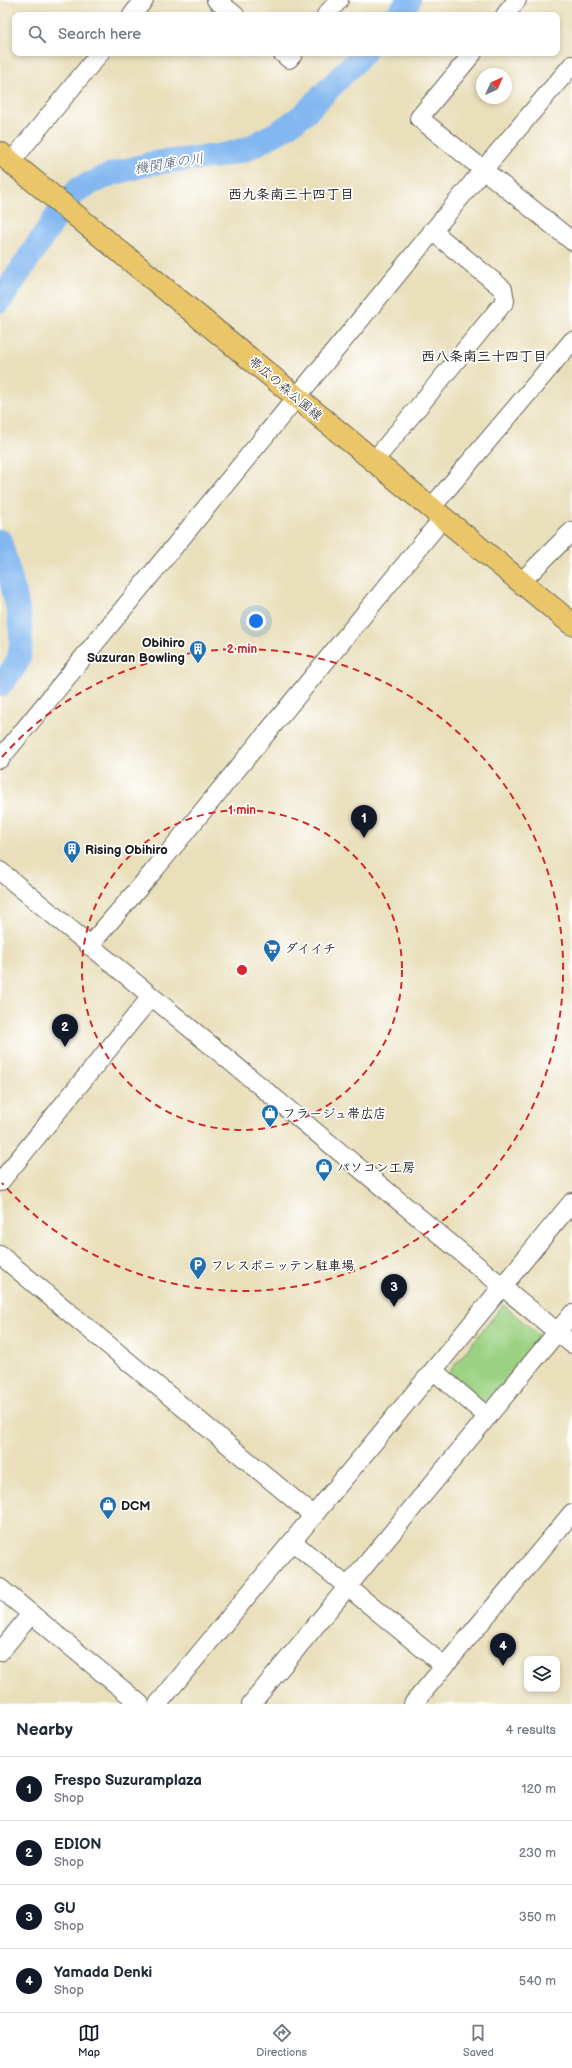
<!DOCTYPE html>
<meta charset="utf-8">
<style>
:root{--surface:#fff;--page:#f2f2f3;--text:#1f2937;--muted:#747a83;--line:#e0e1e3;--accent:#111827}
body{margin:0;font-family:"Balsamiq Sans","Klee One",sans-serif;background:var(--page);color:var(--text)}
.controls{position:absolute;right:12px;bottom:12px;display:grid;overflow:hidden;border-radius:8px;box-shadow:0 2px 6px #0003}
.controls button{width:36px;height:36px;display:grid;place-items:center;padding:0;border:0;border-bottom:1px solid var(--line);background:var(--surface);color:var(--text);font:20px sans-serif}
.compass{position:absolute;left:476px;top:68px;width:36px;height:36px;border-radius:50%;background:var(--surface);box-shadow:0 2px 6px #0003;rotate:45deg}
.you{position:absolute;left:256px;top:621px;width:14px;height:14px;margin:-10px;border:3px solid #fff;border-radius:50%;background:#1a73e8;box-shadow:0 0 0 6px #1a73e833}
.badge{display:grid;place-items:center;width:26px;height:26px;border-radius:50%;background:var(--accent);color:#fff;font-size:13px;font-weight:700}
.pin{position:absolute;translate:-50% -33px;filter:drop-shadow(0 1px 2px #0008)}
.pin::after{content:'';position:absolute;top:21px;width:14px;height:12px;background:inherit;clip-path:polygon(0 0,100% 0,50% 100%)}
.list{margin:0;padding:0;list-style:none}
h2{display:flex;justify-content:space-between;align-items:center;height:52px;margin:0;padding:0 16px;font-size:17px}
h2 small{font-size:13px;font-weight:400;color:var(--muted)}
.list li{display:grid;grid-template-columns:26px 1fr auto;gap:12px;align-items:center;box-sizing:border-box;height:64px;padding:0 16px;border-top:1px solid var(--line)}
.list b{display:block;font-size:15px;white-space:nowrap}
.list p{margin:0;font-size:13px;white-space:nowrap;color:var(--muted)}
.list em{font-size:13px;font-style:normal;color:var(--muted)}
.icon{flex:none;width:22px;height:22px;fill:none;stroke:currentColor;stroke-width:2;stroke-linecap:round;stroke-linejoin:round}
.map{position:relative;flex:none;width:572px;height:1704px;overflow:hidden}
.search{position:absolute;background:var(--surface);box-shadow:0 2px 6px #0003;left:12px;right:12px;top:12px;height:44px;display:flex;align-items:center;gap:10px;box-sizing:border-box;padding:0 14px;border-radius:8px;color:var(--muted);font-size:15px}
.sheet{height:308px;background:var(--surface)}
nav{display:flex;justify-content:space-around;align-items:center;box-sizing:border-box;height:56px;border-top:1px solid var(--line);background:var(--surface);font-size:11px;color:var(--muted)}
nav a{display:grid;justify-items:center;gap:2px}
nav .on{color:var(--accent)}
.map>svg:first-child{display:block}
.green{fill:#9bd182;stroke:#5c764f}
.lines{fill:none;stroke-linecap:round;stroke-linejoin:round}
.river{stroke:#82b7f0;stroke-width:24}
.minor-casing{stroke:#646054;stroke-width:20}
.major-casing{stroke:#646054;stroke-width:24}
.minor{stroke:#fff;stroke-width:18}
.major{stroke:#ebc669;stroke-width:22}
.ring{fill:none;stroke:#d62828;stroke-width:2;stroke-dasharray:7 5}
.labels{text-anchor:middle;stroke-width:3.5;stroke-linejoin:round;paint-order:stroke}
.street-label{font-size:13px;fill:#1c1c1c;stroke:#fff}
.poi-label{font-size:13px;font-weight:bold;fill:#1c1c1c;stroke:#fff;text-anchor:start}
.water-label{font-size:14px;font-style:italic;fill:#455a71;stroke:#fff}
.neighbourhood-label{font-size:14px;font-weight:bold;fill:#1c1c1c;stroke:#fff}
.centre{fill:#d62828;stroke:#fff;stroke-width:2}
.ring-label{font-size:12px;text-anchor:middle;font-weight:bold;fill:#d62828;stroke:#fff;stroke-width:3.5;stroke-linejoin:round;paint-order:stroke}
</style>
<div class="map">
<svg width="572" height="1704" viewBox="0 0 572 1704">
<rect width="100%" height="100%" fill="#fff"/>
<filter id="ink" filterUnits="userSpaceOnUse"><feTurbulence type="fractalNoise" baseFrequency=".025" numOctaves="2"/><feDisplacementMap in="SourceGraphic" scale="8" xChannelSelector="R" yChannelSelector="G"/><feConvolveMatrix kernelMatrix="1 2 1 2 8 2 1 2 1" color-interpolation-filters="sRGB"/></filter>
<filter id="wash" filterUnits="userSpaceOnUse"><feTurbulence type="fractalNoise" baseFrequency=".012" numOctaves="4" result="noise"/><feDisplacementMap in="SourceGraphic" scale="16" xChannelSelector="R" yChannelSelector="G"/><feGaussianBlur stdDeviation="0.9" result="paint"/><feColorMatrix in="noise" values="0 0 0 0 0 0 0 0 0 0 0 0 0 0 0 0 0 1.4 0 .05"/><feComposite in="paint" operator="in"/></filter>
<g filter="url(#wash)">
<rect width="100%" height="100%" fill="#e9dfbb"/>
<path class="green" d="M503 1305 543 1339 486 1408 447 1375Z"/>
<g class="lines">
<path class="river" d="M397 15 409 0
M0 301 66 202 80 188 112 174 153 163 219 156 247 149 282 130 304 114 364 53
M0 541C8 571 30 633 17 663 13 670 6 678 0 685"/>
</g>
</g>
<g filter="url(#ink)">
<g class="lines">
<defs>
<path id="minor" d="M216 0 235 15
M132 15 144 0
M326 15 339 0
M505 15 517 0
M282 53 289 59 294 53
M473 53 419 118 572 241
M11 162 100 53
M374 461 505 301 503 289 432 231
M431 508 572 341
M521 582 572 531
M0 759 483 170 572 65
M0 871 572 1344
M89 946 156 868 443 518
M0 1182 151 997
M0 1255 314 1516
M434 1371 488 1417
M293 1542 444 1666
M0 1588 140 1704
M0 1652 31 1614
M158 1704 572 1202
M251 1704 572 1314
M413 1704 572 1513"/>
<path id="major" d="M0 153 572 624"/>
</defs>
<use href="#minor" class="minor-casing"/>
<use href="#major" class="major-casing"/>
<use href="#minor" class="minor"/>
<use href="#major" class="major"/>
</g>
</g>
<g class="ring">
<circle cx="242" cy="970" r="160"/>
<path d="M2 757A321 321 0 1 1 2 1183"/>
</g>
<defs>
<symbol id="building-pin" viewBox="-11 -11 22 30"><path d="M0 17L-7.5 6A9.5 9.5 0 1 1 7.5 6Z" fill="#1f6fb2" stroke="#fff"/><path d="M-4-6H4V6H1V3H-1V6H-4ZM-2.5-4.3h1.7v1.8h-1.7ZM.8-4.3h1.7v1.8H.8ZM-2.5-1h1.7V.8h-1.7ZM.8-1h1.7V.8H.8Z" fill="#fff"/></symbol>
<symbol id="supermarket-pin" viewBox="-11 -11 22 30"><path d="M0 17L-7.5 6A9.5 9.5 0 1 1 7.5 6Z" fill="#1f6fb2" stroke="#fff"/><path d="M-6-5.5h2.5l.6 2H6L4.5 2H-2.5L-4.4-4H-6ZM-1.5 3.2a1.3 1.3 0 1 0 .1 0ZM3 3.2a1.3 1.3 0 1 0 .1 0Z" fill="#fff"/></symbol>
<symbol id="shop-pin" viewBox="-11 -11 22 30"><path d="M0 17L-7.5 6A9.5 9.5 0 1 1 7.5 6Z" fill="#1f6fb2" stroke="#fff"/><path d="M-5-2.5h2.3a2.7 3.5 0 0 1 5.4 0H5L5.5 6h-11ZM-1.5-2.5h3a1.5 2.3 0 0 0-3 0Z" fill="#fff"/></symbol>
<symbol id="parking-pin" viewBox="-11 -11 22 30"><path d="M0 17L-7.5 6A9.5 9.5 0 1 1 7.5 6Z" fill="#1f6fb2" stroke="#fff"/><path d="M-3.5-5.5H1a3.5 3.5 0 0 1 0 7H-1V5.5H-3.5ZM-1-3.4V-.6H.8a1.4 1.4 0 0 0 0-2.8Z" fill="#fff"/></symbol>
</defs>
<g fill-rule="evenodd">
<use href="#building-pin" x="188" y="639" width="20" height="27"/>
<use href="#building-pin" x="62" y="839" width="20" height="27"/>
<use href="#supermarket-pin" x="262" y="938" width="20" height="27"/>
<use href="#shop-pin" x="260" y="1103" width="20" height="27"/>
<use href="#shop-pin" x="314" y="1157" width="20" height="27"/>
<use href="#parking-pin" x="188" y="1255" width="20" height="27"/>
<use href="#shop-pin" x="98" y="1495" width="20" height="27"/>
</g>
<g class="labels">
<g class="street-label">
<text transform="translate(286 388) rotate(40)" y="5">帯広の森公園線</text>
</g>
<g class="poi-label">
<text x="185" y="647" text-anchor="end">Obihiro<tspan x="185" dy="15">Suzuran Bowling</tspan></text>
<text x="85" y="854">Rising Obihiro</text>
<text x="285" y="953">ダイイチ</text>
<text x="283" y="1118">フラージュ帯広店</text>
<text x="337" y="1172">パソコン工房</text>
<text x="211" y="1270">フレスポニッテン駐車場</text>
<text x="121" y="1510">DCM</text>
</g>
<g class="water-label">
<text transform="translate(169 163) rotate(-9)" y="5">機関庫の川</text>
</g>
<g class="neighbourhood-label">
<text x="291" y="199">西九条南三十四丁目</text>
<text x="484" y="361">西八条南三十四丁目</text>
</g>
</g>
<circle cx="242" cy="970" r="6" class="centre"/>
<g class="ring-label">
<text x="242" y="653">2 min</text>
<text x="242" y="814">1 min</text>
</g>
</svg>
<div class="controls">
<button><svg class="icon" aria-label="layers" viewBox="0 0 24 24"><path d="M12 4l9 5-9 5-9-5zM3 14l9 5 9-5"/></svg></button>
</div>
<svg class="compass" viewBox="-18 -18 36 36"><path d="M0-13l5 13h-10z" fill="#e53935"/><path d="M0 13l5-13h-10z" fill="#747a83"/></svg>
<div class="you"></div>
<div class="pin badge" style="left:364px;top:838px">1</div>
<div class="pin badge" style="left:65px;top:1047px">2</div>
<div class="pin badge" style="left:394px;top:1307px">3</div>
<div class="pin badge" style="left:503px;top:1666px">4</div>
<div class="search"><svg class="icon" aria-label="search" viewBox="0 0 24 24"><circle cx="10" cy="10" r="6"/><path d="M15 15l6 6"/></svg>Search here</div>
</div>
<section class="sheet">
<h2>Nearby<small>4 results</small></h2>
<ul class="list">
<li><span class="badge">1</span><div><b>Frespo Suzuramplaza</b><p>Shop</p></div><em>120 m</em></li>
<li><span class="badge">2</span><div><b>EDION</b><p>Shop</p></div><em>230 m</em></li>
<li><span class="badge">3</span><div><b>GU</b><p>Shop</p></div><em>350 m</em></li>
<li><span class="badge">4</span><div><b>Yamada Denki</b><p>Shop</p></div><em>540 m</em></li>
</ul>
</section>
<nav>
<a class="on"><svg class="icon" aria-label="map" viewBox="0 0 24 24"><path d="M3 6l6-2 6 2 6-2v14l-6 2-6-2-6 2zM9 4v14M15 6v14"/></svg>Map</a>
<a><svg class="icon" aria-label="directions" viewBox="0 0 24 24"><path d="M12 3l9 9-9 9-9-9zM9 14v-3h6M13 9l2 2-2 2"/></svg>Directions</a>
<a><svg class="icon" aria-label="saved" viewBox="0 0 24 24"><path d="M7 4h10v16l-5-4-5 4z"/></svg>Saved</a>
</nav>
